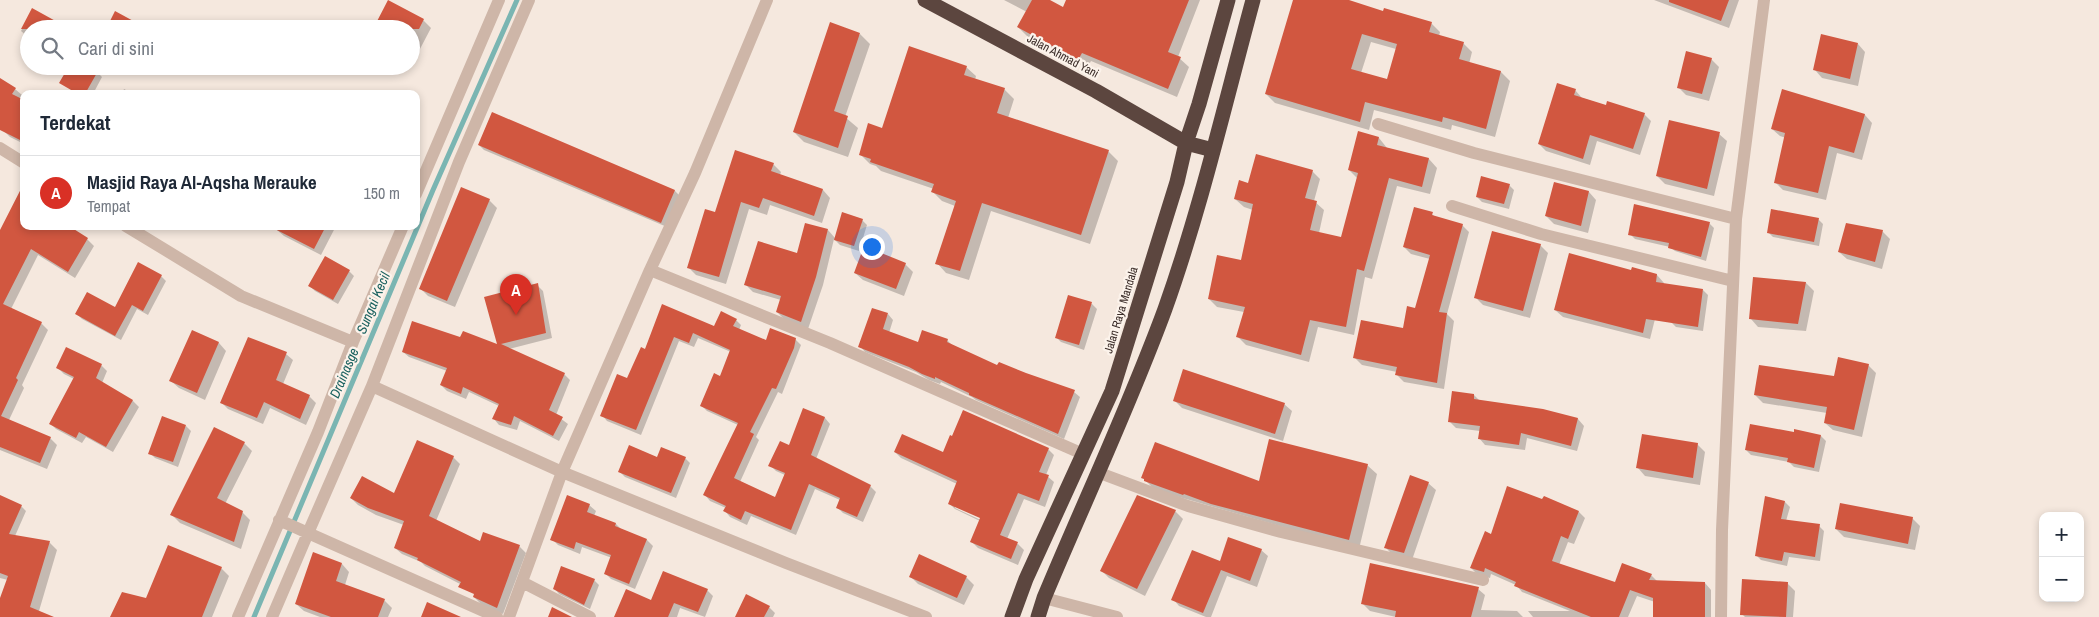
<!DOCTYPE html>
<html lang="id">
<meta charset="utf-8">
<style>
:root{--surface:#fff;--page:#f6f6f7;--text:#1f2937;--muted:#747a83;--line:#e0e1e3;--accent:#d93025}
body{margin:0;font-family:"Archivo Narrow",sans-serif;background:var(--page);color:var(--text)}
.controls{position:absolute;right:15px;bottom:15px;display:grid;overflow:hidden;border-radius:10px;box-shadow:0 2px 8px #0003}
.controls button{width:45px;height:45px;display:grid;place-items:center;padding:0;border:0;border-bottom:1px solid var(--line);background:var(--surface);color:var(--text);font:25px sans-serif}
.you{position:absolute;left:871px;top:246px;width:18px;height:18px;margin:-12px;border:4px solid #fff;border-radius:50%;background:#1a73e8;box-shadow:0 0 0 8px #1a73e833}
.badge{display:grid;place-items:center;width:32px;height:32px;border-radius:50%;background:var(--accent);color:#fff;font-size:16px;font-weight:700}
.pin{position:absolute;translate:-50% -41px;filter:drop-shadow(0 1px 2px #0008)}
.pin::after{content:'';position:absolute;top:26px;width:18px;height:15px;background:inherit;clip-path:polygon(0 0,100% 0,50% 100%)}
.list{margin:0;padding:0;list-style:none}
h2{display:flex;justify-content:space-between;align-items:center;height:65px;margin:0;padding:0 20px;font-size:21px}
h2 small{font-size:16px;font-weight:400;color:var(--muted)}
.list li{display:grid;grid-template-columns:32px 1fr auto;gap:15px;align-items:center;box-sizing:border-box;height:75px;padding:0 20px;border-top:1px solid var(--line)}
.list b{display:block;font-size:19px;white-space:nowrap}
.list p{margin:0;font-size:16px;white-space:nowrap;color:var(--muted)}
.list em{font-size:16px;font-style:normal;color:var(--muted)}
.icon{flex:none;width:28px;height:28px;fill:none;stroke:currentColor;stroke-width:2;stroke-linecap:round;stroke-linejoin:round}
.map{position:relative;flex:none;width:2099px;height:617px;overflow:hidden}
.search{position:absolute;background:var(--surface);box-shadow:0 2px 8px #0003;left:20px;top:20px;width:400px;height:55px;display:flex;align-items:center;gap:12px;box-sizing:border-box;padding:0 18px;border-radius:28px;color:var(--muted);font-size:19px}
.panel{position:absolute;background:var(--surface);box-shadow:0 2px 8px #0003;left:20px;top:90px;width:400px;height:140px;border-radius:10px}
.map>svg:first-child{display:block}
.shadow{fill:#0003;fill-rule:evenodd}
.lines{fill:none;stroke-linecap:round;stroke-linejoin:round}
.stream{stroke:#7ab5b2;stroke-width:5}
.building{fill:#d15740;fill-rule:evenodd}
.street{stroke:#ceb6a8;stroke-width:12}
.highway{stroke:#5c463f;stroke-width:15}
.labels{text-anchor:middle;stroke-width:4.5;stroke-linejoin:round;paint-order:stroke}
.street-label{font-size:12px;fill:#3b2d29;stroke:#fcf3eb}
.water-label{font-size:14px;font-style:italic;fill:#1a615f;stroke:#fcf3eb}
</style>
<div class="map">
<svg width="2099" height="617" viewBox="0 0 2099 617">
<rect width="100%" height="100%" fill="#f5e8de"/>
<path class="shadow" d="M1004 0H1047L1064 9 1067 0H1200L1178 57 1189 67 1177 97 1091 61 1087 68 1027 36 1018 27 1027 12Z
M1295 0H1345L1384 13 1431 23 1440 32 1439 36 1463 43 1472 52 1469 64 1501 72 1510 81 1495 137 1452 125 1451 130 1374 110 1369 130 1275 103 1266 94ZM1371 42 1396 49 1388 81 1361 73Z
M1654 0H1739L1729 28Z
M32 10 29 29V38L21 31Z
M423 20 431 28 411 66V29Z
M860 34 870 44 845 117 858 128 848 157 804 142 794 132Z
M1858 44 1865 52 1858 86 1822 78 1815 70Z
M1711 59 1719 67 1709 101 1686 95 1678 87Z
M966 67 976 76 975 80 1004 89 1014 99 1008 118 1108 151 1118 161 1090 244 991 211 969 280 946 273 937 263 955 206 942 201 933 192 934 189 881 171 876 166 870 164 860 154 882 130Z
M97 72 102 77 93 94H77L61 82Z
M0 80 15 89 22 95 19 99 24 101V144L10 137 3 130 0 123Z
M124 89 134 94H122Z
M1575 90 1582 98 1607 106 1644 114 1651 121 1640 155 1597 141 1590 165 1546 151 1539 144Z
M1783 91 1865 115 1872 123 1862 160 1837 153 1826 200 1783 190 1775 182 1786 138 1780 136 1772 129Z
M492 113 675 191 680 196 667 227 484 150 479 145Z
M1359 133 1379 138 1387 148 1429 159 1437 168 1430 194 1397 186 1372 279 1365 277 1354 335 1318 327 1309 362 1246 345 1238 337 1244 312 1217 307 1209 299 1242 261 1253 210 1244 207 1235 199 1249 184 1312 171 1320 179 1314 201 1324 210 1319 233 1342 238 1357 178 1349 170Z
M1719 134 1727 141 1714 196 1665 184 1657 176Z
M773 164 781 172 780 175 823 190 830 198 822 223 770 205 767 215 749 209 726 284 696 275 688 267 716 214Z
M1554 184 1589 192 1596 200 1588 233 1554 224 1546 216Z
M1509 185 1514 190 1509 209 1482 202 1477 197Z
M489 200 497 208 455 307 428 296 420 288Z
M1432 214 1436 218 1462 225 1469 232 1447 314 1454 321 1444 389 1404 382 1397 375V372L1362 365 1355 358 1404 330 1416 309 1430 259 1411 254 1404 247Z
M1818 219 1823 224 1819 246 1773 237 1768 232Z
M862 220 867 225 859 251 840 245 834 239 823 285 808 329 784 319 777 312 781 300 753 292 746 285 798 255 828 230 835 238Z
M1709 223 1714 228 1706 261 1675 251 1670 247 1635 239 1630 234Z
M24 226 87 239 94 246 75 278 38 255 11 309 41 323 48 330 22 385 24 388 9 420 50 438 57 445 47 469 0 450V233Z
M279 226H336L321 255 284 236 277 230Z
M1882 231 1890 239 1882 269 1847 259 1839 252Z
M1540 245 1548 253 1530 318 1483 305 1475 297Z
M905 264 913 272 904 296 863 280 855 273Z
M349 271 354 276 338 304 315 291 310 286Z
M1632 271 1657 275 1664 283 1650 339 1563 317 1555 310Z
M161 276 166 281 148 315 137 309 121 340 82 319 77 314 115 309Z
M1754 278 1806 283 1814 291 1806 331 1758 327 1751 319Z
M537 285 543 291 552 338 509 349 564 374 570 380 556 415 568 424 559 441 520 421 517 430 499 425 494 419 499 406 469 392 466 399 447 391 441 385 447 371 409 357 403 352 461 339 499 347Z
M1703 290 1708 295 1703 331 1676 327 1671 322Z
M1069 296 1092 304 1097 309 1084 350 1061 342 1056 337Z
M663 306 715 327 736 320 741 325 739 330 767 341 795 339 801 345 782 394 778 392 756 437 759 440 740 482 775 499 785 475 776 471 770 465 789 447 804 410 825 418 830 424 816 459 870 486 876 492 863 522 843 513 837 507 840 500 815 489 796 535 751 516 747 525 730 517 725 511 726 508 710 501 705 495 738 425 707 411 702 406 720 377 731 352 698 338 694 347 679 341 641 435 607 421 602 415 628 380 645 350Z
M888 314 893 320 889 333 918 343 947 340 952 345 998 367 1074 392 1080 397 1064 439 976 400 972 397 941 382 940 384 929 380 916 372 865 352 860 346Z
M193 332 219 343 226 351 205 400 179 388 171 381Z
M286 354 293 360 283 384 309 396 316 403 306 425 270 408 263 424 228 409 222 403Z
M101 365 107 371 102 383 133 401 139 407 113 452 86 437 82 443 56 429 50 423 74 379 64 374 58 368Z
M1868 365 1876 373 1862 437 1833 430 1825 423 1827 413 1763 403 1755 395 1835 378Z
M1474 395 1480 401 1578 419 1584 426 1577 451 1527 438 1525 450 1485 445 1479 438 1480 431 1456 428 1450 422Z
M1174 400 1284 404 1292 411 1283 441 1182 408Z
M186 426 191 431 178 467 155 458 150 453Z
M1794 434 1821 436 1826 441 1819 472 1794 467 1789 462 1751 455 1746 450Z
M244 443 252 451 225 504 242 512 250 520 241 549 180 523 172 515Z
M1697 444 1705 452 1700 485 1645 476 1638 468Z
M1048 449 1054 455 1046 475 1054 482 1045 507 1024 499 1007 539 1018 544 1024 550 1018 565 978 548 972 542 980 521 955 509 949 503 957 484 901 458 895 452 943 454ZM955 505 986 519 985 522 955 508Z
M453 457 460 464 436 521 481 542 519 546 526 553 503 614 481 604 474 597 483 569 462 585 425 566 421 562 402 554 395 548 404 525 376 515 358 505 351 498 394 495Z
M657 458H685L690 463 676 498 625 477 620 472Z
M1367 465 1377 474 1359 549 1155 490 1143 478 1260 482Z
M1428 483 1436 490 1412 560 1393 555 1386 548Z
M0 496 21 506 26 511 15 536 49 542 57 550 39 611 44 617H0V601L8 580 0 578Z
M1766 497 1785 502 1790 507 1786 521 1819 526 1824 531 1820 561 1789 557 1787 566 1761 560 1756 555Z
M589 505 596 511 594 516 616 524 621 529 647 540 653 546 635 589 611 579 605 573 612 558 582 547 580 554 558 545 552 539Z
M1175 511 1183 519 1145 596 1109 578 1102 571Z
M1579 512 1585 518 1574 544 1568 542 1559 565 1616 584 1651 575 1658 582 1705 583 1711 590V617H1654L1655 602 1637 596 1628 617H1533L1528 611H1570L1522 592 1516 585 1491 574 1490 578 1478 575 1471 568 1492 535Z
M1912 518 1920 526 1915 550 1844 537 1836 529Z
M1261 550 1268 556 1257 587 1227 576 1211 617H1206L1179 606 1173 599 1220 563Z
M314 554 342 564 349 572 345 585 384 600 392 608 388 617H320L304 611 296 604Z
M221 568 229 576 212 617H112L147 600Z
M910 576 966 577 974 585 964 605 918 584Z
M594 580 599 585 590 609 559 594 554 588Z
M1787 583 1795 591 1793 617H1745L1742 614Z
M1478 589 1485 595 1481 610 1517 611 1523 617H1396L1370 611 1363 604Z
M707 590 713 596 705 617 680 608 677 617H615L651 602Z
M769 607 775 613 773 617H736Z"/>
<g class="lines">
<path class="stream" d="M254 617 433 190 517 0"/>
</g>
<path class="building" d="M388 0 424 19 419 29H373Z
M1032 0H1050L1063 7 1066 0H1189L1168 52 1181 57 1168 89 1082 53 1078 60 1017 27Z
M1293 0H1349L1383 11 1384 8 1432 22 1429 32 1464 42 1459 59 1501 71 1486 129 1443 117 1442 122 1365 102 1360 122 1265 94ZM1362 34 1397 44 1387 79 1351 69Z
M1669 0H1729L1721 21 1669 2Z
M32 8 70 29H21Z
M115 11 148 29H106Z
M830 22 860 33 834 111 848 116 838 148 793 132Z
M1821 34 1858 43 1850 79 1813 70Z
M909 46 967 66 964 75 1005 88 997 113 1109 150 1081 235 982 203 960 271 935 264 956 201 931 192 934 184 870 162 871 159 859 155 868 123 882 128Z
M1686 51 1712 58 1702 94 1677 88Z
M69 66H90L98 71 85 94H78L59 83Z
M0 78 16 88 12 94 24 100V132L20 140 0 130Z
M1557 83 1576 89 1574 95 1606 105 1607 101 1645 113 1633 149 1590 135 1583 159 1538 144Z
M1782 89 1865 114 1854 153 1829 146 1818 193 1774 183 1785 133 1771 129Z
M492 112 675 190 661 223 478 145Z
M1669 120 1720 132 1707 189 1656 176Z
M1358 131 1379 137 1377 145 1429 158 1422 187 1389 178 1364 271 1357 269 1346 327 1310 320 1301 355 1236 337 1245 307 1208 299 1217 255 1241 260 1253 204 1234 199 1239 180 1248 183 1256 154 1313 170 1305 198 1317 201 1310 230 1341 237 1358 173 1348 170Z
M735 150 774 163 771 171 823 189 814 216 763 198 759 208 741 202 719 277 687 268 705 209 715 212Z
M1481 176 1510 184 1504 204 1476 197Z
M1554 182 1589 191 1581 226 1545 216Z
M24 183V226H69L88 238 68 272 31 249 3 304 42 322 16 378 18 380 1 416 51 437 40 463 0 447V230Z
M461 187 490 199 447 301 419 289Z
M1634 204 1710 222 1701 257 1668 248 1669 243 1628 235Z
M1414 207 1433 212 1432 215 1463 224 1439 312 1447 313 1437 383 1395 375 1397 367 1353 358 1361 320 1403 328 1407 306 1415 308 1430 255 1403 247Z
M1771 209 1819 218 1814 242 1767 233Z
M842 212 863 219 854 246 834 240Z
M805 223 828 229 816 277 801 322 776 312 781 296 744 285 758 241 797 253Z
M1846 223 1883 230 1875 262 1838 252Z
M269 226H326L314 249Z
M1492 231 1541 244 1523 311 1474 298Z
M864 246 906 263 896 289 854 273Z
M1569 253 1631 270 1632 267 1657 274 1656 282 1703 289 1698 327 1646 319 1643 333 1554 310Z
M325 256 350 270 333 300 308 286Z
M138 262 162 275 143 311 132 305 115 336 75 314 87 292 115 307Z
M1753 277 1806 282 1798 324 1749 319Z
M538 283 546 333 501 344 565 373 549 410 563 417 553 436 514 416 511 425 492 419 499 404 463 387 461 394 440 385 447 368 402 352 412 321 460 337 463 331 497 344 484 297Z
M1068 295 1092 302 1079 345 1055 338Z
M662 304 714 326 721 311 737 319 733 326 766 340 770 328 796 338 794 348 776 389 772 388 750 432 754 434 734 478 775 497 785 473 768 466 780 441 789 445 803 408 825 417 811 455 871 485 857 517 836 508 840 498 809 484 791 530 745 511 741 520 723 511 726 506 703 495 738 423 700 406 714 373 720 376 730 350 693 333 689 343 674 337 636 430 600 416 617 374 627 378 641 347 645 349Z
M872 308 888 313 883 329 918 342 922 330 948 339 947 342 997 365 999 362 1026 373 1075 390 1058 434 969 395V393L935 377V379L922 374 909 367 858 347Z
M192 330 219 342 197 393 169 381Z
M248 337 287 352 276 380 310 395 300 419 264 402 257 418 220 403Z
M66 347 102 364 96 378 133 400 106 447 79 432 76 438 49 424 74 377 56 368Z
M1838 357 1869 364 1854 430 1824 423 1827 407 1754 395 1759 365 1834 376Z
M1183 369 1285 403 1275 434 1173 401Z
M1452 391 1474 394V399L1543 409 1578 418 1571 446 1521 433 1519 445 1478 439 1480 426 1448 422Z
M963 410 1049 448 1039 472 1049 475 1039 501 1018 493 1000 535 1018 542 1011 559 970 542 980 518 948 504 957 481 894 452 902 434 943 452 950 435 952 436Z
M162 416 186 425 173 462 148 454Z
M1750 424 1794 432V429L1821 435 1814 468 1787 462 1788 458 1745 450Z
M214 427 245 442 217 498 243 511 234 542 170 515Z
M1642 434 1698 443 1693 478 1636 468Z
M1269 439 1368 464 1349 540 1211 504 1184 494 1183 495 1144 481V479L1141 478 1155 442 1259 481Z
M417 440 454 456 429 516 480 541 483 532 520 545 497 608 473 597 474 594 458 587 461 582 417 560 418 558 394 548 404 521 368 508 350 498 362 476 394 493Z
M629 445 657 457 661 447 686 457 671 493 618 472Z
M1410 475 1429 482 1404 553 1384 548Z
M1507 486 1542 499 1544 496 1579 511 1568 539 1561 536 1552 561 1615 582 1622 563 1652 574 1649 580 1705 582V617H1653V598L1630 590 1619 617H1591L1514 586 1516 582 1485 568 1484 572 1470 568 1485 531 1491 534Z
M0 495 22 505 9 534 50 541 30 607 54 617H0V598L8 576 0 573Z
M567 495 590 504 587 512 616 523 615 526 647 539 629 584 604 574 611 555 576 542 574 549 550 540Z
M1137 495 1176 510 1137 589 1100 571Z
M1765 496 1785 501 1781 519 1820 524 1815 557 1784 552 1782 561 1755 556Z
M1840 503 1913 517 1908 544 1835 529Z
M1228 537 1262 549 1250 581 1221 570 1203 613 1171 600 1192 550 1220 561Z
M168 545 222 567 202 617H110L122 592 146 598Z
M313 552 342 563 336 581 385 599 378 617H331L295 604Z
M919 554 967 576 957 598 909 577Z
M1370 563 1479 587 1471 617H1395L1396 611 1361 604Z
M561 566 595 579 584 605 553 589Z
M663 571 708 589 698 612 674 603 668 617H614L626 589 651 600Z
M1742 579 1788 582 1786 617 1740 615Z
M746 594 770 606 764 617H735Z
M427 602 461 617H421Z
M552 607 572 617H548Z"/>
<g class="lines">
<path class="street" d="M529 0 459 162 372 386 562 472 786 563 926 617
M1378 124 1474 153 1736 219
M0 148 24 163
M416 194 499 0
M1452 206 1541 234 1733 281
M126 226 241 296 353 342 403 226
M650 270 830 343 1083 454
M372 386 308 533 497 617
M1097 472 1188 506 1281 532 1483 580
M522 582 590 617
M1044 598 1117 617
M238 617 318 432 353 342
M272 617 308 533 279 520
M509 617 562 472 650 270 695 173 767 0
M1721 617 1722 530 1736 219 1764 0"/>
<path class="highway" d="M925 0 1096 91 1186 143 1213 150
M1012 617 1026 579 1112 391 1177 182 1186 143 1199 104 1228 0
M1038 617 1044 598C1084 502 1129 407 1165 309 1201 208 1225 103 1253 0"/>
</g>
<g class="labels">
<g class="street-label">
<text transform="translate(1063 56) rotate(28)" y="4">Jalan Ahmad Yani</text>
<text transform="translate(1121 310) rotate(-73)" y="4">Jalan Raya Mandala</text>
</g>
<g class="water-label">
<text transform="translate(373 303) rotate(-67)" y="5">Sungai Kecil</text>
<text transform="translate(344 373) rotate(-67)" y="5">Drainasge</text>
</g>
</g>
</svg>
<div class="controls">
<button>+</button>
<button>−</button>
</div>
<div class="you"></div>
<div class="pin badge" style="left:516px;top:315px">A</div>
<div class="search"><svg class="icon" aria-label="search" viewBox="0 0 24 24"><circle cx="10" cy="10" r="6"/><path d="M15 15l6 6"/></svg>Cari di sini</div>
<section class="panel">
<h2>Terdekat<small></small></h2>
<ul class="list">
<li><span class="badge">A</span><div><b>Masjid Raya Al-Aqsha Merauke</b><p>Tempat</p></div><em>150 m</em></li>
</ul>
</section>
</div>
